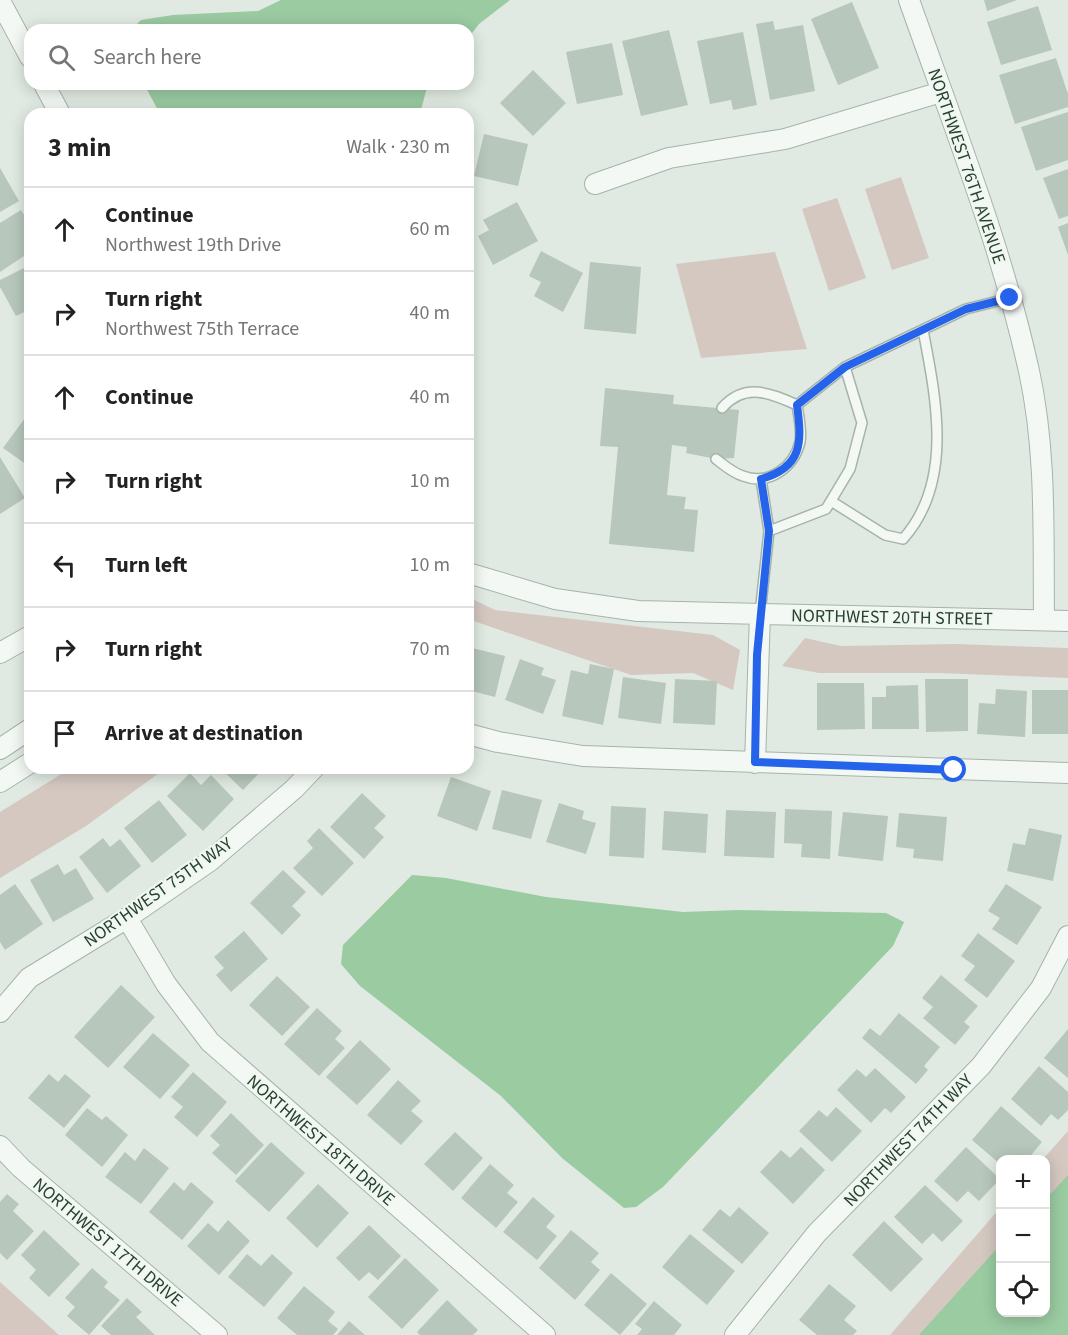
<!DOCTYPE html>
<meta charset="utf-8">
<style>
:root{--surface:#fff;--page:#f6f6f6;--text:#222;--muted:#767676;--line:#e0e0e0}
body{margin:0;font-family:"Source Sans 3",sans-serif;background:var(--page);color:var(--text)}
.controls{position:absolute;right:18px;bottom:18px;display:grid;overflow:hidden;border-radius:12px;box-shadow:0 3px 15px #0003}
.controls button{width:54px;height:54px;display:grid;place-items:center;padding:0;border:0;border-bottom:2px solid var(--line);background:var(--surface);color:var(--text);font:30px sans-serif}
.stop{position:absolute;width:18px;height:18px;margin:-14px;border:4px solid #2563eb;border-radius:50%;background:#fff}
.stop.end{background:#2563eb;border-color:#fff;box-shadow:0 2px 6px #0008}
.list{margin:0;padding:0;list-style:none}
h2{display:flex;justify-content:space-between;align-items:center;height:78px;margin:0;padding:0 24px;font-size:26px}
h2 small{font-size:20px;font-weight:400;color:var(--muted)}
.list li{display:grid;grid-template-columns:39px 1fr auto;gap:18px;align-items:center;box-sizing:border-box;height:84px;padding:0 24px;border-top:2px solid var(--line)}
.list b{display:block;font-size:22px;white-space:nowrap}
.list p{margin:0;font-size:20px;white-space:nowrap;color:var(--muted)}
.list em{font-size:20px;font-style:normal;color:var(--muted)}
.icon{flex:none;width:33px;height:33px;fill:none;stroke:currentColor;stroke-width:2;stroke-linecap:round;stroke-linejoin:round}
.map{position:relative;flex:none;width:1068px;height:1335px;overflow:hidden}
.search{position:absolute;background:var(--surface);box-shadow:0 3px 15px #0003;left:24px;top:24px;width:450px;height:66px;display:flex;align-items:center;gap:15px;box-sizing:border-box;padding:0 21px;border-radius:18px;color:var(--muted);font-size:22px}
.panel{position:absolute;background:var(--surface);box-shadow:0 3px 15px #0003;left:24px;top:108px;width:450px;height:666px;border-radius:18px}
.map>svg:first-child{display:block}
.green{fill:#d4c8c1}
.water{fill:#9acba1}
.building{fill:#b7c7bb}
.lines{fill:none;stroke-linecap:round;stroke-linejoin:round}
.lane-casing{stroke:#a5b4a9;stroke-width:12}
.street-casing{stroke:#a5b4a9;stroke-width:22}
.lane{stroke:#f3f8f4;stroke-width:9}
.street{stroke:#f3f8f4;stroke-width:20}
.route{stroke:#2563eb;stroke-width:8}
.labels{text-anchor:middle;stroke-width:4.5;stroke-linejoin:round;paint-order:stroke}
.street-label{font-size:18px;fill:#28422f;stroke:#f0f7f1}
</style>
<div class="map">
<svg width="1068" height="1335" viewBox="0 0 1068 1335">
<rect width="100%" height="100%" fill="#e0eae2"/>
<path class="green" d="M901 177 929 258 892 270 865 189Z
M837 198 866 278 829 291 802 209Z
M775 252 807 349 701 358 676 264Z
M468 597 495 610 713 635 740 650 733 690 693 673 631 675 468 619Z
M805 638 841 646 956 644 1068 648V678L938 673H819L782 666Z
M71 768H166L86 826 0 878V812Z
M1068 1131V1335H890L1000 1208V1312H1046L1043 1159Z
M0 1282 59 1335H0Z"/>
<path class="water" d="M281 0H510L479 24 468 38V30H131L141 20 173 15 258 11Z
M144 84H432L426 91 420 114H160Z
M412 875 446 878 546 897 683 912 738 910 886 913 904 922 893 946 663 1187 636 1207 624 1208 562 1158 501 1096 360 986 341 964 343 945Z
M1068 1175V1335H919L1000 1245V1312H1046V1199Z"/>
<path class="building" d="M984 0H1017L987 11Z
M852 2 879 68 838 85 811 19Z
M1038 6 1052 50 1001 65 987 22Z
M773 21 775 30 803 25 815 91 770 100 756 24Z
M669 30 688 105 641 116 622 41Z
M743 32 757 105 733 110 731 100 710 104 697 41Z
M612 43 623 95 577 104 566 52Z
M1056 58 1068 94V107L1015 124 999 75Z
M533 70 566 103 533 136 500 103Z
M1068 112V160L1036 171 1021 127Z
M484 134 528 144 518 186 474 176Z
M0 168 19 201 0 212Z
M1068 169V216L1059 219 1043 178Z
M517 202 538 241 493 265 478 236 489 230 483 220Z
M21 210 30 224V252L0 272V223Z
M1068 223V255L1058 227Z
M541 251 583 273 563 312 534 296 541 282 529 276Z
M590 262 641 267 636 334 584 329Z
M30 265V309L16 316 0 287V280Z
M605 388 674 395 673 404 739 410 734 458 716 459 686 453 687 447 672 445 667 495 686 497 684 509 698 510 694 552 609 544 618 447 600 446Z
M28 414 30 415V467L3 448Z
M0 457 25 498 0 514Z
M468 647 505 656 495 697 468 690Z
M520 659 544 668 541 675 556 680 543 714 505 700Z
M590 664 614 669 603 725 562 716 571 670 588 674Z
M623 677 666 683 661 724 618 718Z
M675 679 717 681 715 725 673 723Z
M925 679H968V731L926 732Z
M817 683H864L865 729 817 730Z
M918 685 919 729H872V697H886V686Z
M996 689 1027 691 1025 737 977 734 979 703 995 704Z
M1032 690H1068V734H1032Z
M220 768H264L243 790Z
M190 773 201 785 211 775 234 799 203 831 167 796Z
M451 777 491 791 477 831 437 816Z
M502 790 542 800 531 839 492 829Z
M362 793 386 816 374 828 384 837 364 859 330 827Z
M159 800 187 835 152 863 124 828Z
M559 803 584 811 582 819 596 823 586 854 546 842Z
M611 806 646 808 644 858 609 856Z
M785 809 832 811 830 859 801 857 802 844 784 843Z
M726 810 776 812 774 858 724 856Z
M664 811 708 814 706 853 662 850Z
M843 812 888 816 883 861 838 856Z
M899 813 947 817 943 861 913 858 914 849 896 847Z
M319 828 354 863 322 896 293 868 313 848 307 841Z
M1029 828 1062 835 1053 881 1007 871 1013 843 1025 845Z
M103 838 110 847 120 839 141 866 107 893 79 857Z
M58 864 64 875 76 868 94 899 53 922 30 880Z
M283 870 306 892 292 906 301 915 282 935 250 903Z
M15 884 43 924 5 950 0 942V895Z
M1006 884 1042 907 1017 945 992 929 1000 918 988 911Z
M244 931 268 959 231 992 216 975 224 968 214 957Z
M978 933 1015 961 987 998 964 980 975 966 961 956Z
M941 975 978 1006 964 1022 970 1027 955 1045 923 1018 933 1007 922 998Z
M277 976 310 1007 282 1036 249 1005Z
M121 985 155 1017 108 1068 74 1037Z
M317 1008 342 1031 335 1039 345 1048 319 1076 284 1044Z
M899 1013 940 1047 924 1066 928 1070 916 1084 862 1038 870 1028 880 1036Z
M1068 1029V1078L1044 1058Z
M153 1033 190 1065 160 1099 123 1067Z
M360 1040 391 1069 357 1105 326 1077Z
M1039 1066 1068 1092V1110L1058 1120 1051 1114 1041 1126 1011 1099Z
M875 1068 906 1097 891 1113 885 1108 871 1123 837 1090 857 1069 866 1077Z
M193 1072 227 1102 197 1137 174 1117 183 1107 171 1097Z
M49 1074 58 1082 65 1074 91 1096 64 1128 28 1098Z
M398 1080 421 1101 411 1111 423 1121 401 1145 367 1115Z
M1001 1106 1042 1142 1027 1160H1000V1164L972 1140Z
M836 1107 862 1131 832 1162 799 1131 819 1110 827 1117Z
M87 1108 102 1120 106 1116 128 1135 102 1167 65 1135Z
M231 1113 264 1145 236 1175 212 1153 220 1145 210 1136Z
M455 1132 483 1158 453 1191 424 1164Z
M271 1142 305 1173 269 1212 235 1181Z
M801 1147 825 1170 793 1204 760 1172 781 1150 790 1158Z
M966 1147 1000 1179 979 1201 968 1191 957 1202 934 1181Z
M144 1148 169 1168 141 1204 105 1177 125 1152 135 1161Z
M490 1164 514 1185 507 1193 518 1202 496 1228 461 1198Z
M174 1182 184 1191 191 1182 214 1202 182 1240 149 1212Z
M318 1184 349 1213 317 1248 286 1218Z
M925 1185 963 1221 942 1242 933 1233 922 1244 894 1217Z
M7 1194 19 1204 13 1211 34 1231 7 1260 0 1253V1202Z
M533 1197 555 1216 546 1227 557 1236 537 1260 503 1232Z
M739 1207 769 1233 742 1264 702 1230 720 1209 730 1217Z
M228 1220 250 1241 219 1275 187 1246 208 1223 218 1232Z
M884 1221 923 1259 891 1292 852 1255Z
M369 1225 401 1256 378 1280 369 1272 359 1281 336 1258Z
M44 1230 80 1264 49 1297 29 1278 36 1270 21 1255Z
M571 1230 599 1253 591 1262 600 1270 575 1300 539 1268Z
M690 1234 735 1271 707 1305 662 1267Z
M247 1254 261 1266 272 1254 293 1273 264 1307 228 1277Z
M405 1258 439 1290 402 1329 368 1297Z
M92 1268 108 1282 104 1287 120 1300 89 1335 67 1316 75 1307 65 1298Z
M611 1273 647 1304 620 1335 584 1305Z
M829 1284 856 1306 844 1320 857 1331 853 1335H817L799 1320Z
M304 1286 335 1312 328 1321 338 1329 333 1335H297L277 1318Z
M127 1298 142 1312 136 1317 155 1335H111L101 1326Z
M447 1300 478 1330 473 1335H420L417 1332Z
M654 1301 682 1325 674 1335H637L642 1329 635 1324Z
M349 1321 365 1335H337Z"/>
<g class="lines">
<defs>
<path id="lane" d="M797 405 845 367
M722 408C745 382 770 393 797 405
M716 459C725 466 733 473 743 476 769 486 794 467 800 442 802 431 799 417 797 405
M761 479 769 531
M831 501 885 535 903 539C954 482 936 398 923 330
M760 614 769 531 826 509 850 469 862 423 845 367 966 309 1010 298"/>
<path id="street" d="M909 0C952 122 1001 244 1029 371 1047 453 1043 537 1044 620
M0 1 30 57
M44 84 60 114
M595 184 669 158 785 139 941 92
M468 573 555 599 638 611 1068 621
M0 653 30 636
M468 734 498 742 583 756 1068 773
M0 749 30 729
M755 763 760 614
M0 782 30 763
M127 918 166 984 210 1042 545 1335
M0 1012 29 978 127 918 210 861 294 789 314 768
M0 1146 21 1168 217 1335
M735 1335 817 1233 981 1066 1041 988 1068 936"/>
</defs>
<use href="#lane" class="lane-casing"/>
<use href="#street" class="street-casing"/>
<use href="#lane" class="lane"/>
<use href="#street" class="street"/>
</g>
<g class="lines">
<path class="route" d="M954 770 755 762 757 655 769 531 761 479C803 467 802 442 797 405L845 367 966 309 1010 298"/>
</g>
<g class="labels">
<g class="street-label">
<text transform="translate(967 166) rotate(71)" y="6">NORTHWEST 76TH AVENUE</text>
<text transform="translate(892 617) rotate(1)" y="6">NORTHWEST 20TH STREET</text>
<text transform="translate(158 892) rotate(-35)" y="6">NORTHWEST 75TH WAY</text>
<text transform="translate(321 1140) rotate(41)" y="6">NORTHWEST 18TH DRIVE</text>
<text transform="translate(908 1140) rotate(-46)" y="6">NORTHWEST 74TH WAY</text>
<text transform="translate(108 1242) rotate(40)" y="6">NORTHWEST 17TH DRIVE</text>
</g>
</g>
</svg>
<div class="controls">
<button>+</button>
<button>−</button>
<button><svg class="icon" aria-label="locate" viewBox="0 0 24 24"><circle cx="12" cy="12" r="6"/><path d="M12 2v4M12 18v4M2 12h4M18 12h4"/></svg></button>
</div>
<div class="stop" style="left:954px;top:770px"></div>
<div class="stop end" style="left:1010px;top:298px"></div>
<div class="search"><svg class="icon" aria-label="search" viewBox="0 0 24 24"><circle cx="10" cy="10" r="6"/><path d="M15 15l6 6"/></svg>Search here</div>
<section class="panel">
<h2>3 min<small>Walk · 230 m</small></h2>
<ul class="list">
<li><svg class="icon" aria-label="ahead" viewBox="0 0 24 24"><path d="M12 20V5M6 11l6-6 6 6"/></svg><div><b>Continue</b><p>Northwest 19th Drive</p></div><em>60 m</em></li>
<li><svg class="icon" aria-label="right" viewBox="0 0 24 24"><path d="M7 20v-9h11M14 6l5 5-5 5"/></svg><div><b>Turn right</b><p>Northwest 75th Terrace</p></div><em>40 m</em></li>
<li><svg class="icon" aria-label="ahead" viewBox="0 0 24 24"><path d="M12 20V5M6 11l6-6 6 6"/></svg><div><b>Continue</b></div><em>40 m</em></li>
<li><svg class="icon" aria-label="right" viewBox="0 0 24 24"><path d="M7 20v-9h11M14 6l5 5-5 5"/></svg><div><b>Turn right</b></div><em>10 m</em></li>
<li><svg class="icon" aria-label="left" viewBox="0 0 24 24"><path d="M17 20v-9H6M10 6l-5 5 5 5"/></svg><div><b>Turn left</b></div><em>10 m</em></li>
<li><svg class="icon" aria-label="right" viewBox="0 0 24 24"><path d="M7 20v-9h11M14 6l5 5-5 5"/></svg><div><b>Turn right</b></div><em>70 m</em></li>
<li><svg class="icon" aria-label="arrive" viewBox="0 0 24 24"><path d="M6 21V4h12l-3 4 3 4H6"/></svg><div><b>Arrive at destination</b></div></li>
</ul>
</section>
</div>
